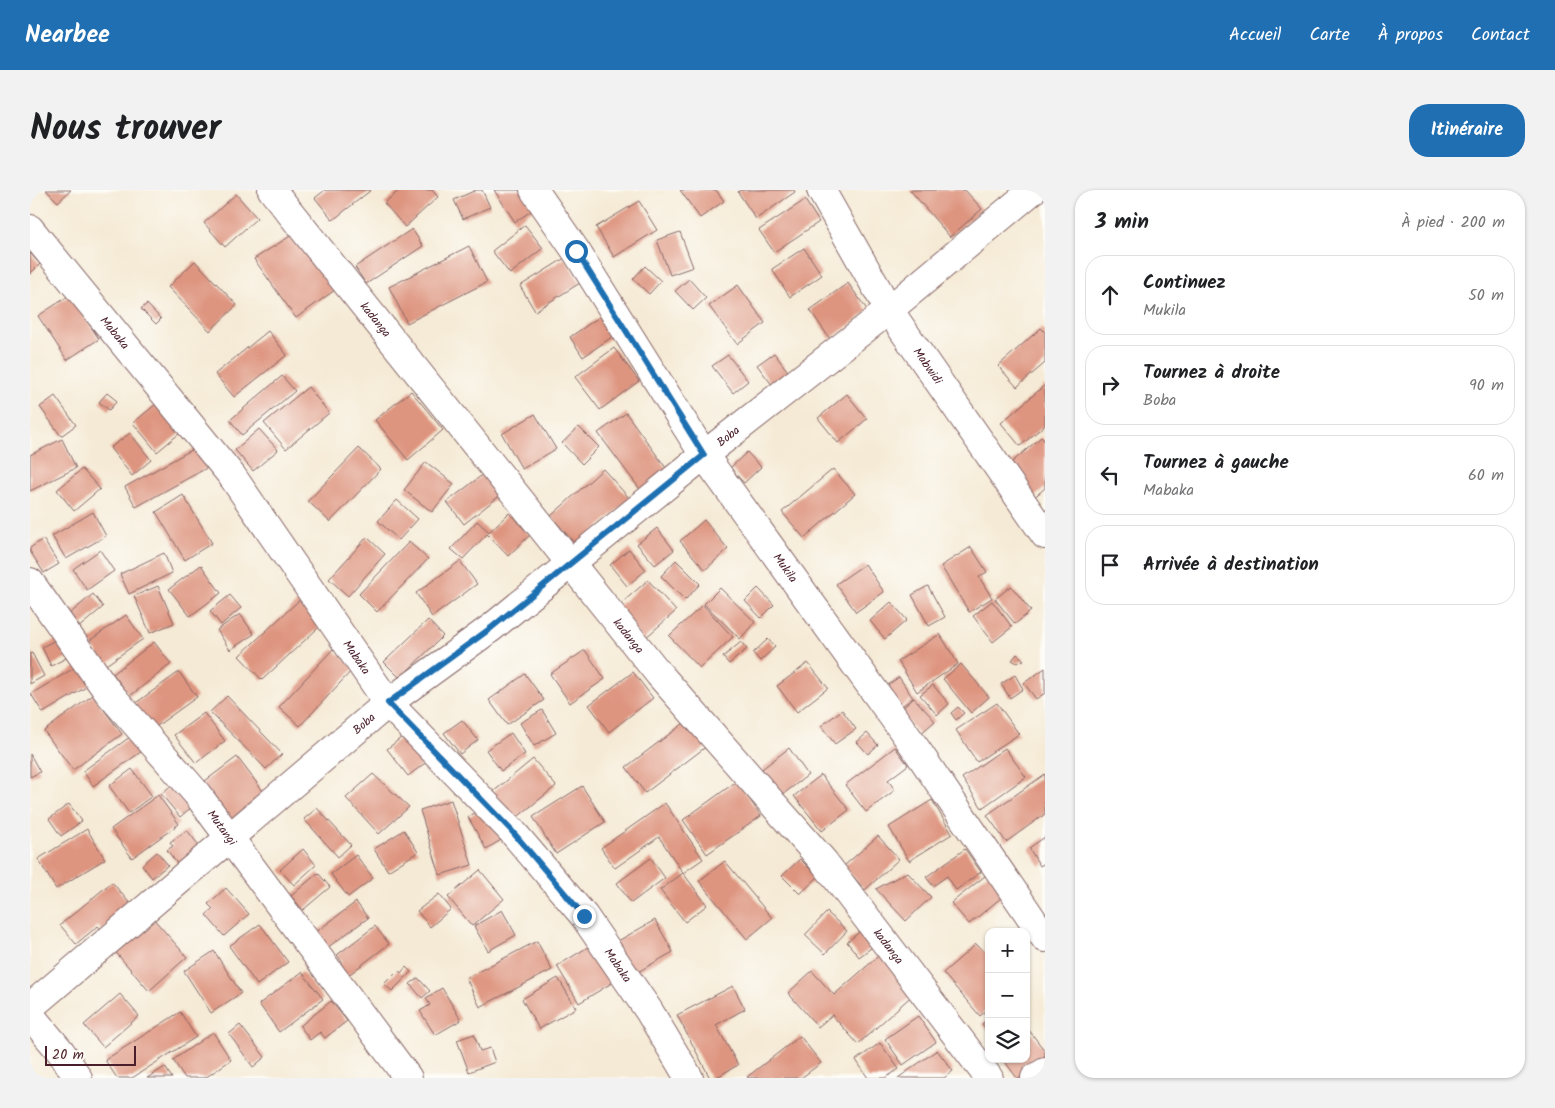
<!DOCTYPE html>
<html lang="fr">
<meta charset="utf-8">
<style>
:root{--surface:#fff;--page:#f2f2f2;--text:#202124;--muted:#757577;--line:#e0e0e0;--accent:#1f6fb2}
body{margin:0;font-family:Kalam,sans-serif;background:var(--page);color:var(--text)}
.controls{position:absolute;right:15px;bottom:15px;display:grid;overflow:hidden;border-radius:10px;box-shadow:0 1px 4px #0004}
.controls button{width:45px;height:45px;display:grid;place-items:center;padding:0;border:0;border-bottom:1px solid var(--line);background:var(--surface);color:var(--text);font:25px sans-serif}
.scale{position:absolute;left:15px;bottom:12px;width:91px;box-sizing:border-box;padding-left:5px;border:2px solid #4a1f2b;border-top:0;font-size:14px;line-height:18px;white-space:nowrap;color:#4a1f2b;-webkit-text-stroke:4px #fdfcf7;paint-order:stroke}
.stop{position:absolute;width:15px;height:15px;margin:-11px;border:4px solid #1f6fb2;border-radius:50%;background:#fff}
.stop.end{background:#1f6fb2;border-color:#fff;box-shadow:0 1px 5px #0008}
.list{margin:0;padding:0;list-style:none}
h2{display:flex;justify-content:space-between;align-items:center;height:65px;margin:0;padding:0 20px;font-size:21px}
h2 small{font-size:16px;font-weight:400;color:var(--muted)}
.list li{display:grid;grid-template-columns:32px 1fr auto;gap:15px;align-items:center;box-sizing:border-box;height:80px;margin:0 10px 10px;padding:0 10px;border:1px solid var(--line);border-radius:20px}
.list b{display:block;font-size:19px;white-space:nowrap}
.list p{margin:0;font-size:16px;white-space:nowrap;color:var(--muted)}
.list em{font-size:16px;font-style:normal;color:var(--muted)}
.icon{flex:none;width:28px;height:28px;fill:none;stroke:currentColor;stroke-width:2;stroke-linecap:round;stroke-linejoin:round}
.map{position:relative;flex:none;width:1015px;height:888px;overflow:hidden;border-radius:20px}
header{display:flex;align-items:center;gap:30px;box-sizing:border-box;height:70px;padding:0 25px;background:var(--accent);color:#fff}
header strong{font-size:24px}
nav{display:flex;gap:28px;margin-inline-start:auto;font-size:18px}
.intro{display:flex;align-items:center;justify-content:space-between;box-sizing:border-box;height:120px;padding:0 30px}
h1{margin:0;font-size:35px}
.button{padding:12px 22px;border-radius:20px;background:var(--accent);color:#fff;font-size:18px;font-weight:700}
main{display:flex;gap:30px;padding:0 30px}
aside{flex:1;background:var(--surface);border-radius:20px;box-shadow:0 1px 4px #0004}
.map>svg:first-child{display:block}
.building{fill:#de9580}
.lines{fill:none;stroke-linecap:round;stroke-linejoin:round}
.minor-casing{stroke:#866666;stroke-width:30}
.minor{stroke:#fff;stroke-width:28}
.route{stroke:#1f6fb2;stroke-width:6}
.labels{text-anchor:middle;stroke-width:4.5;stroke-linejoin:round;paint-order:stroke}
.street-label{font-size:12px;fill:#4a1f2b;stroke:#fdfcf7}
</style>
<header>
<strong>Nearbee</strong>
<nav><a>Accueil</a><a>Carte</a><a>À propos</a><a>Contact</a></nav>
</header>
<div class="intro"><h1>Nous trouver</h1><a class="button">Itinéraire</a></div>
<main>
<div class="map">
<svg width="1015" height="888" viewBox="0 0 1015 888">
<rect width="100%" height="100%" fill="#fdfcf7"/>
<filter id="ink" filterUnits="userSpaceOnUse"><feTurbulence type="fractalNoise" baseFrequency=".02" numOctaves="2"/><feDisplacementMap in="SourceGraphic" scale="10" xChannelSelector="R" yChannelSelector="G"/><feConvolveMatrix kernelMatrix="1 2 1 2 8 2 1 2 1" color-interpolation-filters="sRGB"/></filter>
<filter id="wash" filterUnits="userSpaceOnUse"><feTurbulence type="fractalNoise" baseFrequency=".0096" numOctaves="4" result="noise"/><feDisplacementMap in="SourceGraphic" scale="20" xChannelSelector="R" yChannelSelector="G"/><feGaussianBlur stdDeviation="1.12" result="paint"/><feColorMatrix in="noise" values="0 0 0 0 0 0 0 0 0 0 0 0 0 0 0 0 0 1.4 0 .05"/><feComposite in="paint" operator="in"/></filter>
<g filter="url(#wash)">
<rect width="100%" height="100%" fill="#f5ead5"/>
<g id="blocks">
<path class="building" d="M16 0H41L28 12Z
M295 0H341L303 30 285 8Z
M370 0H402L408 7 375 37 354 13Z
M446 0H452L460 17 433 29 424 10Z
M464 0H495L507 17 485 32Z
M650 0H686L694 11 670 28Z
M710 0H764L765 2 726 29 708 2Z
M880 0H935L952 19 920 47Z
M206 4 227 28 195 57 174 33Z
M775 10 789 32 744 62 729 40Z
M609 11 627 40 584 67 566 37Z
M495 35 513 58 480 84 462 61Z
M382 39 393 56 336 94 325 77Z
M650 42 663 77 640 85 627 50Z
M265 43 305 100 266 128 224 69Z
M439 56 457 92 377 133 359 97Z
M774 58 792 85 760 107 742 79Z
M0 63 10 74 0 84Z
M535 68 550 93 505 121 490 96Z
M165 71 207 115 180 141 138 97Z
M615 76 631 91 619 104 603 89Z
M659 89 676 108 663 120 645 101Z
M818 93 838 121 800 149 780 120Z
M708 95 735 133 707 154 679 116Z
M40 105 69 149 37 170 8 126Z
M117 114 131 129 126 134 111 119Z
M575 123 589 142 553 167 540 147Z
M1011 138 1015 142V173L987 197 968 176Z
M238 141 257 165 204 207 185 184Z
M584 158 609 191 570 220 545 187Z
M744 163 760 184 743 196 727 175Z
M698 165 718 191 703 203 682 176Z
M252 186 265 201 212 245 200 230Z
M1015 195V235L990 256 971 233Z
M278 197 299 223 256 259 234 233Z
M381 201 413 240 378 270 345 230Z
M77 203 87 211 79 220 69 212Z
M817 204 837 229 808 253 788 228Z
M25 206 46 235 31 246 10 217Z
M132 209 156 238 127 262 103 233Z
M596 223 639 282 612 302 568 243Z
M505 224 526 259 492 279 472 244Z
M549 237 569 257 552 274 532 253Z
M229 239 248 260 223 281 205 260Z
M100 243 121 270 102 286 80 258Z
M1011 247 1015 251V298L993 317 967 285Z
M32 249 46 278 0 301V265Z
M170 255 182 275 106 317 95 297Z
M329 258 351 279 300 332 278 311Z
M717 262 731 277 714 293 700 278Z
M396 272 424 294 402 322 374 300Z
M52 279 70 299 44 321 27 300Z
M460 279 477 300 434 334 417 312Z
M573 279 600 309 547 356 521 326Z
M803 279 825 304 774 348 752 322Z
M153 305 182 353 155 370 126 322Z
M367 310 388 329 369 350 348 331Z
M63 322 76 346 36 369 22 346Z
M479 323 500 345 478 366 457 344 433 369 421 359 447 331 459 342Z
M674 330 698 359 675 380 650 351Z
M627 338 644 360 625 375 607 354Z
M337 347 355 364 318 406 299 389Z
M13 349 29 374 14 383 0 361V358Z
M379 352 398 369 347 422 329 404Z
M941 357 957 382 949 387 962 408 939 422 911 376Z
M599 359 616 380 597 396 580 375Z
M70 360 84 381 57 400 43 379Z
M134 363 142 383 99 404 90 384Z
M646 370 670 394 655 410 631 386Z
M430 371 447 394 402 427 386 403Z
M835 374 854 402 826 422 806 394Z
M171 375 191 403 160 426 139 399Z
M618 390 646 421 613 450 585 419Z
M128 396 144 433 120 443 104 406Z
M898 396 915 427 899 436 882 405Z
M981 396 1001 421 985 434 965 409Z
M690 398 725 432 710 449 674 414Z
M728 398 744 415 731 428 715 411Z
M278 402 301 426 232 490 209 466Z
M63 404 73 417 47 439 37 426Z
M200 405 211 418 191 435 180 421Z
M962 411 982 437 963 452 943 426Z
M861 412 877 430 855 449 840 431Z
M673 415 703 447 670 478 639 446Z
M210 424 224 444 200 460 187 440Z
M96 425 113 449 76 475 59 451Z
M398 430 413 446 370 488 354 472Z
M910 444 928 474 887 502 868 471Z
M29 448 38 467 21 476 12 457Z
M738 449 745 457 730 471 723 463Z
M124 452 141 474 100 506 83 484Z
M711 452 717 459 699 474 693 467Z
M303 459 324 478 270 536 249 517Z
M555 460 575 489 540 513 520 484Z
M2 463 14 486 0 494V464Z
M987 464 994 470 987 473 982 470Z
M778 473 798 498 767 522 747 496Z
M51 474 63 493 13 523 1 504Z
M931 474 959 507 941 523 913 489Z
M1015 478V503L1006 509 994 493Z
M149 482 167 507 117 543 99 518Z
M603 482 623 508 579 542 559 515Z
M495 484 514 510 477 535 459 510Z
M985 485 993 499 980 508 971 494Z
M869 487 883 508 869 518 854 498Z
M903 495 919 514 907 525 890 505Z
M63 505 92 544 43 580 14 541Z
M197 506 252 564 236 579 180 522Z
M884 508 905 531 889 545 869 521Z
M967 513 989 544 947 572 926 540Z
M928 517 934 523 926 530 921 523Z
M512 520 526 543 504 556 490 533Z
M812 520 826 539 805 554 791 536Z
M174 523 195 551 166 573 144 545Z
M432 530 448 550 430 564 414 543Z
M658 530 677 556 615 603 596 577Z
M382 539 403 567 378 586 357 559Z
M481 543 495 564 471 581 456 560Z
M837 543 848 555 838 564 827 552Z
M104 544 115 559 63 596 53 581Z
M865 557 878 575 858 590 865 600 836 622 815 595Z
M759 558 778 585 752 605 732 579Z
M975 558 996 587 952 618 932 588Z
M0 564 10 582 0 587Z
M207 567 239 609 202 636 171 594Z
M503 569 526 596 485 629 463 602Z
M102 579 122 606 99 623 79 596Z
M343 584 379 617 349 644 316 608Z
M1015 584V624L976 652 957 625Z
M791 585 819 620 792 641 764 606Z
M707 591 731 626 677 664 653 630Z
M145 592 164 615 150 627 131 604Z
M552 596 575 632 526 664 503 627Z
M128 605 149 634 102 668 81 639Z
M421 610 442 675 410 685 390 620Z
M902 610 922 644 879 671 859 637Z
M635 613 673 669 653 683 629 647 585 678 571 658Z
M39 614 52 631 31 646 19 629Z
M287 618 321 655 308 667 274 629Z
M453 618 471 650 456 659 438 627Z
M57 639 75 669 26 699 8 669Z
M157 640 174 662 151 679 137 660 143 656 140 652Z
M374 640 388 662 358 681 344 659Z
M848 646 869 669 835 700 814 676Z
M1015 647V673L1010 676 999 658Z
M273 659 286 675 264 695 250 680Z
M935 659 951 682 926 700 917 686 903 696 896 687Z
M127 662 138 675 122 688 112 675Z
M326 665 343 688 318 707 301 684Z
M621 668 635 688 601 713 587 693Z
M770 669 788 687 770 704 752 686Z
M695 671 742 728 717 749 669 691Z
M450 680 474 709 442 736 418 707Z
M877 682 901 707 876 731 846 699Z
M960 682 977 703 939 734 921 713Z
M288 683 300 697 273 720 261 706Z
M653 683 677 715 655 732 630 700Z
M82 692 102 716 72 741 68 736 46 754 30 735Z
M196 698 219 724 194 746 176 725 183 719 178 714Z
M409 704 421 719 400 737 387 721Z
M326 712 338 728 290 763 278 748Z
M472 720 486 745 458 761 444 736Z
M797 722 817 741 795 764 775 745Z
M121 726 157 767 119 801 83 759Z
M625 730 643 762 599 787 581 755Z
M230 734 258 772 227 795 199 756Z
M345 736 359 754 312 790 303 778 312 772 307 765Z
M833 739 845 755 829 767 817 752Z
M507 751 522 780 450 817 436 788Z
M563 754 585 791 549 813 527 776Z
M946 754 959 766V818L950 826 913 783Z
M184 761 211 803 181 823 154 781Z
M853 762 887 801 828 854 802 825 788 837 758 803 782 781 804 805Z
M376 777 381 782 362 801 354 794 368 780 371 783Z
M272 782 293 809 249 842 229 814Z
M388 788 400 801 392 808 380 794Z
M528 788 546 818 509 839 492 809Z
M703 796 715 819 686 835 708 875 685 888H680L647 825Z
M412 798 431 830 405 845 390 821 400 815 396 808Z
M90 804 109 826 73 857 54 835Z
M301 811 317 831 295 848 290 842 280 850 270 836Z
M150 822 166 847 102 888H87L75 870Z
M888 826 906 852 873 875 855 849Z
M959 828V842L952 834Z
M210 835 235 867 223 877 199 844Z
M998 839 1015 861V869L991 888H987L973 869H996V841Z
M183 842 201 870 175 888H155L143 870Z
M444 844 450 861 460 858 465 872 439 882 427 850Z
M770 846 791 873 771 888H718L717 887Z
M850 853 869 879 855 888H838L826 870Z
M907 860 923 881 914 888H868Z
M135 877 142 888H117Z"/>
</g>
</g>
<g filter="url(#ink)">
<use href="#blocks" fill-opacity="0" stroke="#866666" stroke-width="1"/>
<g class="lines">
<defs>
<g id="minor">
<path id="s1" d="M242 0 629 484 794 672 959 888"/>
<path id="s2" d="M504 0 546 61 674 265 884 556 1015 748"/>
<path id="s3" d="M791 0 859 120 1015 345"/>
<path id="s4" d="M0 39 202 286 358 513 481 640 554 726 619 821 659 888"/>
<path id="s5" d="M0 392 78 502 167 604 378 888"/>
<path id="s6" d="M0 817 358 513 461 438 674 265 859 120 1003 0"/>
<path d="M0 825 31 862 48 888"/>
<path d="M1005 888 1015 882"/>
</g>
</defs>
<use href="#minor" class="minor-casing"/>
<use href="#minor" class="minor"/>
</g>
</g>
<g class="lines" filter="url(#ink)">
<path class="route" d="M546 61 674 265 461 438 358 513 481 640 554 726"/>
</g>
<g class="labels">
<g class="street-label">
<text dy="4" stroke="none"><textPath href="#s1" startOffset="166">kadanga</textPath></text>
<text dy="4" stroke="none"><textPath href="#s4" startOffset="134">Mabaka</textPath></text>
<text dy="4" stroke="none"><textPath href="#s3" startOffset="206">Mabwidi</textPath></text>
<text dy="4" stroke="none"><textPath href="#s6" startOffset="902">Boba</textPath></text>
<text dy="4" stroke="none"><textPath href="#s2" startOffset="454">Mukila</textPath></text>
<text dy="4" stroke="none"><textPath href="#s1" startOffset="571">kadanga</textPath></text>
<text dy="4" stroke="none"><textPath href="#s4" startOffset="539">Mabaka</textPath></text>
<text dy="4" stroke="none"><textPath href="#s6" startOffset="438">Boba</textPath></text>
<text dy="4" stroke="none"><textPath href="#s5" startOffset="312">Mutangi</textPath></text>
<text dy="4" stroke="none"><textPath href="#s1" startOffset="976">kadanga</textPath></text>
<text dy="4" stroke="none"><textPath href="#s4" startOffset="944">Mabaka</textPath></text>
</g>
</g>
</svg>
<div class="controls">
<button>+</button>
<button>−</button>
<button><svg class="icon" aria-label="layers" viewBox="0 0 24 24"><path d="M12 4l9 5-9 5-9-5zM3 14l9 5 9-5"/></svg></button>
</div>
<div class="scale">20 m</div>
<div class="stop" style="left:546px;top:61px"></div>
<div class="stop end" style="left:554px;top:726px"></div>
</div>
<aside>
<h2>3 min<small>À pied · 200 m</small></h2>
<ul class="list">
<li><svg class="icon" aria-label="ahead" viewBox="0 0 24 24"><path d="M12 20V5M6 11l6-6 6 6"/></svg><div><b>Continuez</b><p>Mukila</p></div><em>50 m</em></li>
<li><svg class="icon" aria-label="right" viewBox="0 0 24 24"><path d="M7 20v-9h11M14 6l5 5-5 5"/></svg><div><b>Tournez à droite</b><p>Boba</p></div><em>90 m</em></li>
<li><svg class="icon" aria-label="left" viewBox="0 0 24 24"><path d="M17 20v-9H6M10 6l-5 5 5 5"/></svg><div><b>Tournez à gauche</b><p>Mabaka</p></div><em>60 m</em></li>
<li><svg class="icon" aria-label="arrive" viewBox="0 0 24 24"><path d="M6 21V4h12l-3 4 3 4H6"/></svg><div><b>Arrivée à destination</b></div></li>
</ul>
</aside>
</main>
